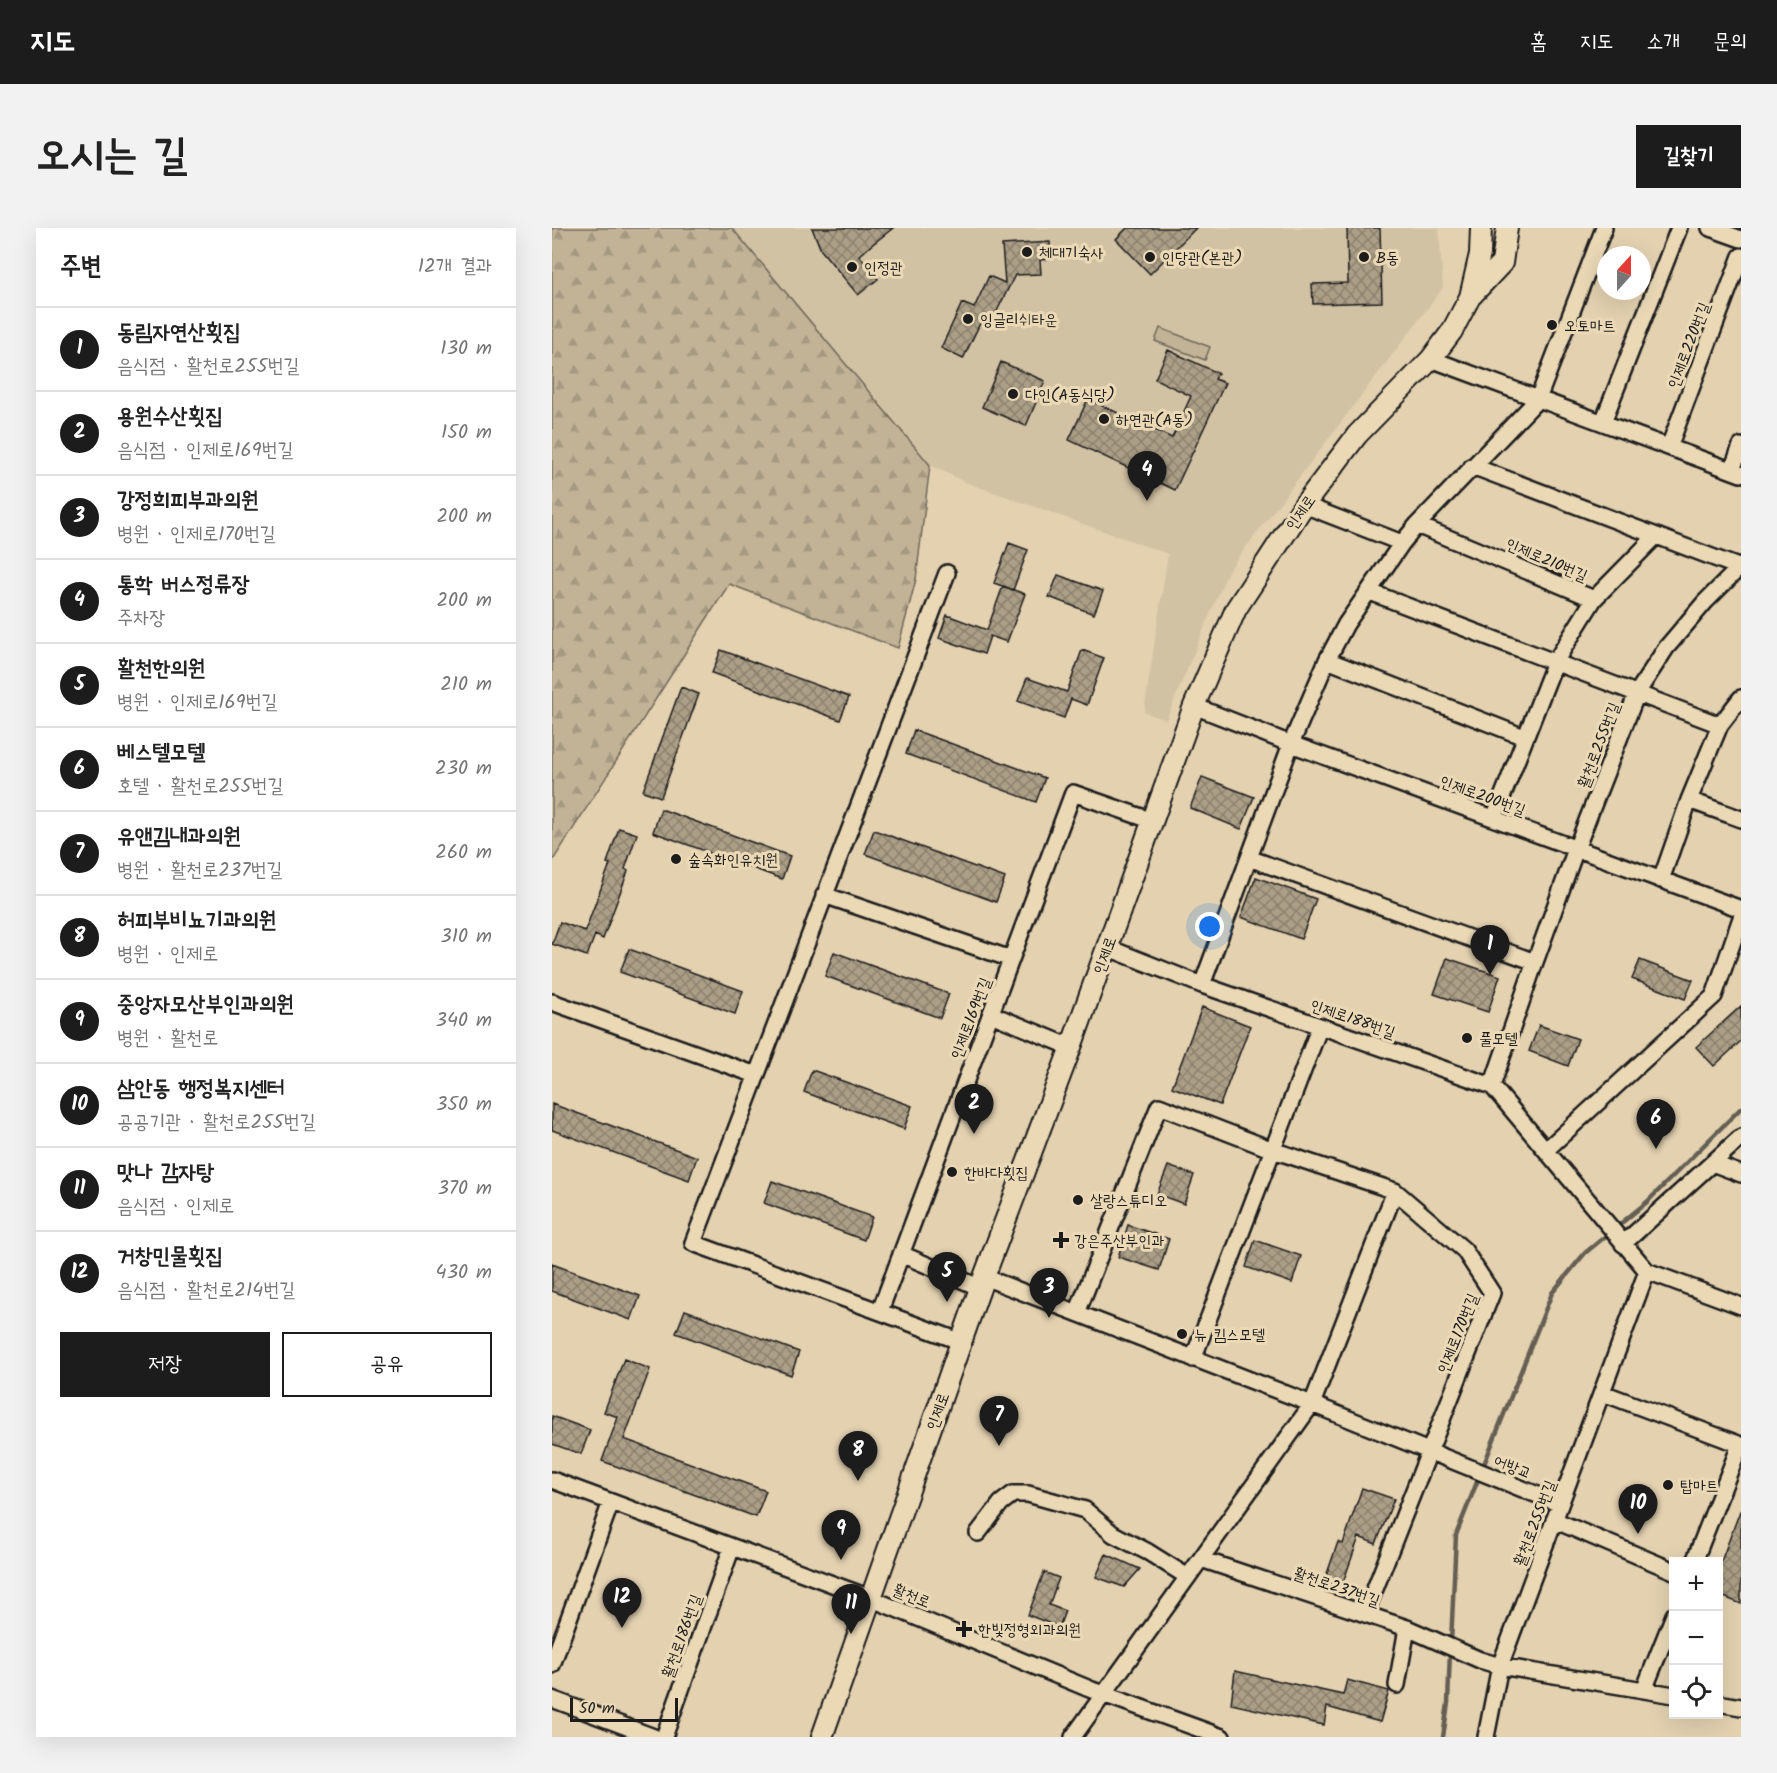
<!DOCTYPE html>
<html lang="ko">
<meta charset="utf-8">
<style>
:root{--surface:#fff;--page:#f2f2f2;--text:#222;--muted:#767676;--line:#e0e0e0;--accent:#1c1c1c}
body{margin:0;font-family:Kalam,"Poor Story",sans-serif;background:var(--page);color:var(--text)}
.controls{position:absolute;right:18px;bottom:18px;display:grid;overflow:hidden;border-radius:0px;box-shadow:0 6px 24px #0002}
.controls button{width:54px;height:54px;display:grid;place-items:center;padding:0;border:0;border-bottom:2px solid var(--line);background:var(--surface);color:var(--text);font:30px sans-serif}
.compass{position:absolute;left:1045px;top:18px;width:54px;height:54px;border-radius:50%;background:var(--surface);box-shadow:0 6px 24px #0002;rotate:21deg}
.scale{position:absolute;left:18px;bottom:15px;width:108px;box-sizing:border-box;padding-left:6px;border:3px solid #1c1c1c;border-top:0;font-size:16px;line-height:21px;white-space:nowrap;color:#1c1c1c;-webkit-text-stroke:4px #ebd9b6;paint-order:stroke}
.you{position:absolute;left:658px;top:699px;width:21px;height:21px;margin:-15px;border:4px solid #fff;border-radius:50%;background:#1a73e8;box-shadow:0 0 0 9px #1a73e833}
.badge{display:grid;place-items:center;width:39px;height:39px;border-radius:50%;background:var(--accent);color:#fff;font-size:20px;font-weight:700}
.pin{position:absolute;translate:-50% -50px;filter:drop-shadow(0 2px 3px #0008)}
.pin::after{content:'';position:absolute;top:32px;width:21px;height:18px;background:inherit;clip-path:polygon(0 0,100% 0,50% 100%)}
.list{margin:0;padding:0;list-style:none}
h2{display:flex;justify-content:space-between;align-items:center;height:78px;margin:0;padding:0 24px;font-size:26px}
h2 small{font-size:20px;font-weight:400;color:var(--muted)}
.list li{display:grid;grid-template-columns:39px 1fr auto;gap:18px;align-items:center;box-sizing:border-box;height:84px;padding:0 24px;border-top:2px solid var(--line)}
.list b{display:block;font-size:22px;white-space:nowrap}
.list p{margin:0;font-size:20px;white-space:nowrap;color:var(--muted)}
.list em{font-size:20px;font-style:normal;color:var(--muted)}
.actions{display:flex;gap:12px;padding:18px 24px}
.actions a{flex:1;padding:14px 0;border:2px solid var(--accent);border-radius:0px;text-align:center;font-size:21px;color:var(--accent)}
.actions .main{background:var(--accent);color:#fff}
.icon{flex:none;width:33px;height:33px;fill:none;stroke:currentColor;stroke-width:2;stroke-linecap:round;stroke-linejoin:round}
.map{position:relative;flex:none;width:1189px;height:1509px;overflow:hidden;border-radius:0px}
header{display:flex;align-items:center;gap:36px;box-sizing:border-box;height:84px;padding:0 30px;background:var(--accent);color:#fff}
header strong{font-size:28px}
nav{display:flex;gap:33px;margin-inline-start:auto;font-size:21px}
.intro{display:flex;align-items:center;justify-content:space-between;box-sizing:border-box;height:144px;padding:0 36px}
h1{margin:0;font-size:42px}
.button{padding:15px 27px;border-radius:0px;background:var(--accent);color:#fff;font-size:21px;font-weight:700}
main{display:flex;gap:36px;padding:0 36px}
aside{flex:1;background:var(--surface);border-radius:0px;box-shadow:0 6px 24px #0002}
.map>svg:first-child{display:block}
.built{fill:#d2c2a4}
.forest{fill:url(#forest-firs);stroke:#6f685a;stroke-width:1.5}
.park{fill:#c2b397;stroke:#6f685a;stroke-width:1.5}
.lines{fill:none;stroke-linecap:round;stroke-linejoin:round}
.stream{stroke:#655f53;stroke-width:4.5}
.building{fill:url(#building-cross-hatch);stroke:#1c1c1c;stroke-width:1.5}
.minor-casing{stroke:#1c1c1c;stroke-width:20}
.major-casing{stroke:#1c1c1c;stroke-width:24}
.minor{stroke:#ebd9b6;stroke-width:15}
.major{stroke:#ebd9b6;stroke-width:20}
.poi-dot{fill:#1c1c1c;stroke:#ebd9b6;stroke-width:2}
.labels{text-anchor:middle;stroke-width:6;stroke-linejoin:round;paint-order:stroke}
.poi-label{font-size:16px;fill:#1c1c1c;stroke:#ebd9b6;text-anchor:start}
.street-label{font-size:16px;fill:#1c1c1c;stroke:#ebd9b6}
</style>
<header>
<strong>지도</strong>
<nav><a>홈</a><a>지도</a><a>소개</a><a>문의</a></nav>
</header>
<div class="intro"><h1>오시는 길</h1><a class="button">길찾기</a></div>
<main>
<aside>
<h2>주변<small>12개 결과</small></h2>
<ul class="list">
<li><span class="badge">1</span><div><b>동림자연산횟집</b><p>음식점 · 활천로255번길</p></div><em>130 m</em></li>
<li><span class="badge">2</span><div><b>용원수산횟집</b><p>음식점 · 인제로169번길</p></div><em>150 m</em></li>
<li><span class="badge">3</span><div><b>강정희피부과의원</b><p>병원 · 인제로170번길</p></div><em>200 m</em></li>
<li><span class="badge">4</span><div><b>통학 버스정류장</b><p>주차장</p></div><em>200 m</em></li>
<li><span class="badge">5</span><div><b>활천한의원</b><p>병원 · 인제로169번길</p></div><em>210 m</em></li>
<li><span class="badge">6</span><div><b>베스텔모텔</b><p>호텔 · 활천로255번길</p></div><em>230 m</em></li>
<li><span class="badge">7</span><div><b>유앤김내과의원</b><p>병원 · 활천로237번길</p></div><em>260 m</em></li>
<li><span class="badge">8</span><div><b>허피부비뇨기과의원</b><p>병원 · 인제로</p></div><em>310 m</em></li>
<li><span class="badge">9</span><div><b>중앙자모산부인과의원</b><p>병원 · 활천로</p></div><em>340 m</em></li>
<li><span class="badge">10</span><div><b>삼안동 행정복지센터</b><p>공공기관 · 활천로255번길</p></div><em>350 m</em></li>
<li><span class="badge">11</span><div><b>맛나 감자탕</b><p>음식점 · 인제로</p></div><em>370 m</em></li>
<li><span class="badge">12</span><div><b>거창민물횟집</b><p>음식점 · 활천로214번길</p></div><em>430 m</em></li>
</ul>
<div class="actions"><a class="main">저장</a><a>공유</a></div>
</aside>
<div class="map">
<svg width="1189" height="1509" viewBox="0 0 1189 1509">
<defs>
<pattern id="forest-firs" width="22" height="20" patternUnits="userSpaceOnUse" patternTransform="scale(1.5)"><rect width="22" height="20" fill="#c2b397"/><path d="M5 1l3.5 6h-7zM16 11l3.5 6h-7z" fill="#a69982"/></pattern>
<pattern id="building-cross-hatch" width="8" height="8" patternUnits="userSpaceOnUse" patternTransform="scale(1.5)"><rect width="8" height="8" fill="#ac9f87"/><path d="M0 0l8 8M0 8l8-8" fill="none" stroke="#8b816e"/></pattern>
</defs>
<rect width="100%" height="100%" fill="#e3d1b0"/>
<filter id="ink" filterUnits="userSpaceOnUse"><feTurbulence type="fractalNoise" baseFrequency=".0167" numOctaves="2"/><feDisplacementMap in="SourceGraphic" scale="12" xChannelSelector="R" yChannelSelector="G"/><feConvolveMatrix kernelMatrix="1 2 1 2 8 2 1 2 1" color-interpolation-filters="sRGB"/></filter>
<g filter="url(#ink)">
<path class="built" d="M180 0H887L891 60 676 343 614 492 592 484 616 326 413 254 378 237Z"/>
<path class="forest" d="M0 0H180L378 237 364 351 346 420 177 356 0 634Z"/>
<path class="park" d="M608 100 658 119 653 132 603 113Z"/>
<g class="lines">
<path class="stream" d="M899 1415 904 1307 1000 1065 1033 1025 1095 974 1189 880
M891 1509 896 1475 898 1424"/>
</g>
<path class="building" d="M260 0H341L307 27 326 51 306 67 269 22Z
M575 0H644L598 46 564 11Z
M795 0H828L830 74 761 76 760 56 796 55Z
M498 14 499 31 488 32 489 46 463 47 440 93 431 89 411 131 389 120 410 75 422 80 437 48 453 55 450 17Z
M616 122 666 145 663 151 673 155 623 262 517 212 536 171 620 210 639 168 603 151Z
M449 134 493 153 474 198 430 179Z
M457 315 476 322 461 362 442 355Z
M506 347 551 363 542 386 497 369Z
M451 358 473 366 455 414 438 408 432 426 387 410 395 387 435 402Z
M169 422 297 469 288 492 160 445Z
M530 422 552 430 535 477 519 471 512 490 466 473 475 450 515 464Z
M129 459 147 466 109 569 91 563Z
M362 502 493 550 484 574 354 526Z
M650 549 702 569 689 601 638 580Z
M109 581 238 628 230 651 101 604Z
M67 600 85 606 73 641 76 643 51 711 43 707 35 728 0 716 8 694 33 703 58 636 55 635Z
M322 602 453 650 444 674 313 626Z
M704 649 764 671 749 711 689 689Z
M77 721 191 763 183 786 68 744Z
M282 724 397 766 388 790 273 748Z
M895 730 948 748 936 784 882 766Z
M1088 732 1141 752 1133 771 1080 751Z
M1189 778V813L1162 838 1144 819Z
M650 779 698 798 668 877 620 859Z
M987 797 1026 811 1016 838 977 823Z
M260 842 360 878 352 901 252 864Z
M0 876 145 929 137 952 0 902Z
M616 938 642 947 632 976 605 966Z
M220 953 320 989 312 1012 212 975Z
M576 997 617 1011 607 1042 566 1029Z
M703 1012 749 1028 740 1055 694 1039Z
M0 1036 88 1068 79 1092 0 1063Z
M133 1082 247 1124 239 1147 124 1105Z
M72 1131 98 1141 72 1211 214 1263 204 1289 50 1233 66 1189 52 1184Z
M0 1188 38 1202 29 1226 0 1216Z
M810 1260 842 1271 824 1316 807 1309 788 1363 771 1357 786 1314 791 1316Z
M1188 1283 1189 1284V1376L1167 1367V1339Z
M554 1326 588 1341 572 1359 544 1349Z
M492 1344 507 1350 497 1377 513 1383 507 1399 476 1387Z
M683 1443 791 1467 795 1452 837 1463 828 1494 775 1479 772 1497 679 1476Z"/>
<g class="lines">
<defs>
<path id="minor" d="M1158 0 1189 11
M879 131 1189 246
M1051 194 1127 0
M1117 219 1189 28
M920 238 1189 340
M1180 242 1189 218
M752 277 850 315
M865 297 1042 371
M395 345 141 1015 410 1114
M818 364 1168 497
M775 432 972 509
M642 478 739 516 1189 681
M1137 572 1189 591
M942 590 1003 434 1042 371 1104 308
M697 630 983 734
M1109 652 1137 572 1168 497 1189 470
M272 667 459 731
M554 719 650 757 940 858
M650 757 739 516 775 432 794 396 850 315 865 297 986 171 1052 0
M0 774 204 847
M439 786 519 819
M940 858 983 734 1024 621 1085 465 1114 420 1153 374 1189 338
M994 922 1162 768 1189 690
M1160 935 1189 946
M1071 1016 1189 909
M349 1026 429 1060
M1095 1043 1189 1078
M432 1049 760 1176 1008 1276
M328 1083 521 565 601 593
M525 1085 607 878 721 922 843 963 912 1022 940 1065 813 1386
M641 1131 768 798
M1051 1165 1189 1217
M0 1252 318 1370 540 1462 670 1509
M1002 1292 1122 1343
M426 1305 449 1275 461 1266H476L533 1282 561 1306 596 1324 636 1349
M649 1331 855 1400 928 1432 948 1438 1122 1467
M1142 1334 1188 1217
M0 1437 59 1274
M845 1457 855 1400
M1092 1462 1122 1387
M0 1471 102 1509
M1166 1475 1189 1479
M112 1509 180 1319
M521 1509 760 1176 843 963
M934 1509 948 1438 1095 1043 940 858"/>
<path id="major" d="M920 67 950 35 955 0
M270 1509 432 1049 519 819 642 478 684 381 752 277 805 207 879 131 900 103 918 69 928 26 929 0"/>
</defs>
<use href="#minor" class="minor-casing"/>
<use href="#major" class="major-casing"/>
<use href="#minor" class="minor"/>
<use href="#major" class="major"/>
</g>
</g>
<g class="poi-dot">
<circle cx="475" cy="24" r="6"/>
<circle cx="598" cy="29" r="6"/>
<circle cx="812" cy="29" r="6"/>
<circle cx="300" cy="39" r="6"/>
<circle cx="416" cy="91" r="6"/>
<circle cx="1000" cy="97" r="6"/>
<circle cx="461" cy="166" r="6"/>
<circle cx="552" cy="191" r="6"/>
<circle cx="124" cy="631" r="6"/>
<circle cx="915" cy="810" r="6"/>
<circle cx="400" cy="944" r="6"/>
<circle cx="526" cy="972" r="6"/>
<path d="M506 1003h6v6h6v6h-6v6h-6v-6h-6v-6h6z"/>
<circle cx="630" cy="1106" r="6"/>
<circle cx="1116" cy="1257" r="6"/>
<path d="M409 1392h6v6h6v6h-6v6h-6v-6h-6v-6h6z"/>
</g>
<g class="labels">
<g class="poi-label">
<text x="487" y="30">체대기숙사</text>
<text x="610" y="35">인당관(본관)</text>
<text x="824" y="35">B동</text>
<text x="312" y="45">인정관</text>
<text x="428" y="97">잉글리쉬타운</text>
<text x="1012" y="103">오토마트</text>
<text x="473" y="172">다인(A동식당)</text>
<text x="564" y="197">하연관(A동)</text>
<text x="136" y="637">숲속화인유치원</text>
<text x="927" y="816">풀모텔</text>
<text x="412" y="950">한바다횟집</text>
<text x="538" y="978">살랑스튜디오</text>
<text x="522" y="1018">강은주산부인과</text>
<text x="642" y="1112">뉴 킴스모텔</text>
<text x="1128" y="1263">탑마트</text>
<text x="426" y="1407">한빛정형외과의원</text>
</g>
<g class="street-label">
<text transform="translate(1136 117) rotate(-69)" y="6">인제로220번길</text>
<text transform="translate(748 284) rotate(-55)" y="6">인제로</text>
<text transform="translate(995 331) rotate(23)" y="6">인제로210번길</text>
<text transform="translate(1046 517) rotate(-69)" y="6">활천로255번길</text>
<text transform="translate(931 567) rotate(20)" y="6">인제로200번길</text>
<text transform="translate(552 727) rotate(-70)" y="6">인제로</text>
<text transform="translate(418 790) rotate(-69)" y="6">인제로169번길</text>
<text transform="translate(801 790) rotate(19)" y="6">인제로188번길</text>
<text transform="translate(905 1105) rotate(-68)" y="6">인제로170번길</text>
<text transform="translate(385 1183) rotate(-70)" y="6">인제로</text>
<text transform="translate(961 1238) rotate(22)" y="6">어방교</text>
<text transform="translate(982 1295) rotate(-69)" y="6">활천로255번길</text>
<text transform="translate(785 1358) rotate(19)" y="6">활천로237번길</text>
<text transform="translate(360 1367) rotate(22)" y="6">활천로</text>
<text transform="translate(129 1408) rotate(-70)" y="6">활천로186번길</text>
</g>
</g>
</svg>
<div class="controls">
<button>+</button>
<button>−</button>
<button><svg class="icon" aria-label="locate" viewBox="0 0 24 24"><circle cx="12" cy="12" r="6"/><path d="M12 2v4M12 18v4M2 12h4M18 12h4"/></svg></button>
</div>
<svg class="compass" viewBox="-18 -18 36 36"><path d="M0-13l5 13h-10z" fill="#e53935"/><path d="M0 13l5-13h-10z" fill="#767676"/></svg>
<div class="scale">50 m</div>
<div class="you"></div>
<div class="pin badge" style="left:938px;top:747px">1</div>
<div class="pin badge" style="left:422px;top:906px">2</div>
<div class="pin badge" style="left:497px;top:1090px">3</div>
<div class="pin badge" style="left:595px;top:273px">4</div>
<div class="pin badge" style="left:395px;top:1074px">5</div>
<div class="pin badge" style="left:1104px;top:921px">6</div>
<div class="pin badge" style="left:447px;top:1218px">7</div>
<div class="pin badge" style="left:306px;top:1253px">8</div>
<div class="pin badge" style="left:289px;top:1332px">9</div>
<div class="pin badge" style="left:1086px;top:1306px">10</div>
<div class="pin badge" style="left:299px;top:1406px">11</div>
<div class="pin badge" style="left:70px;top:1400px">12</div>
</div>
</main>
